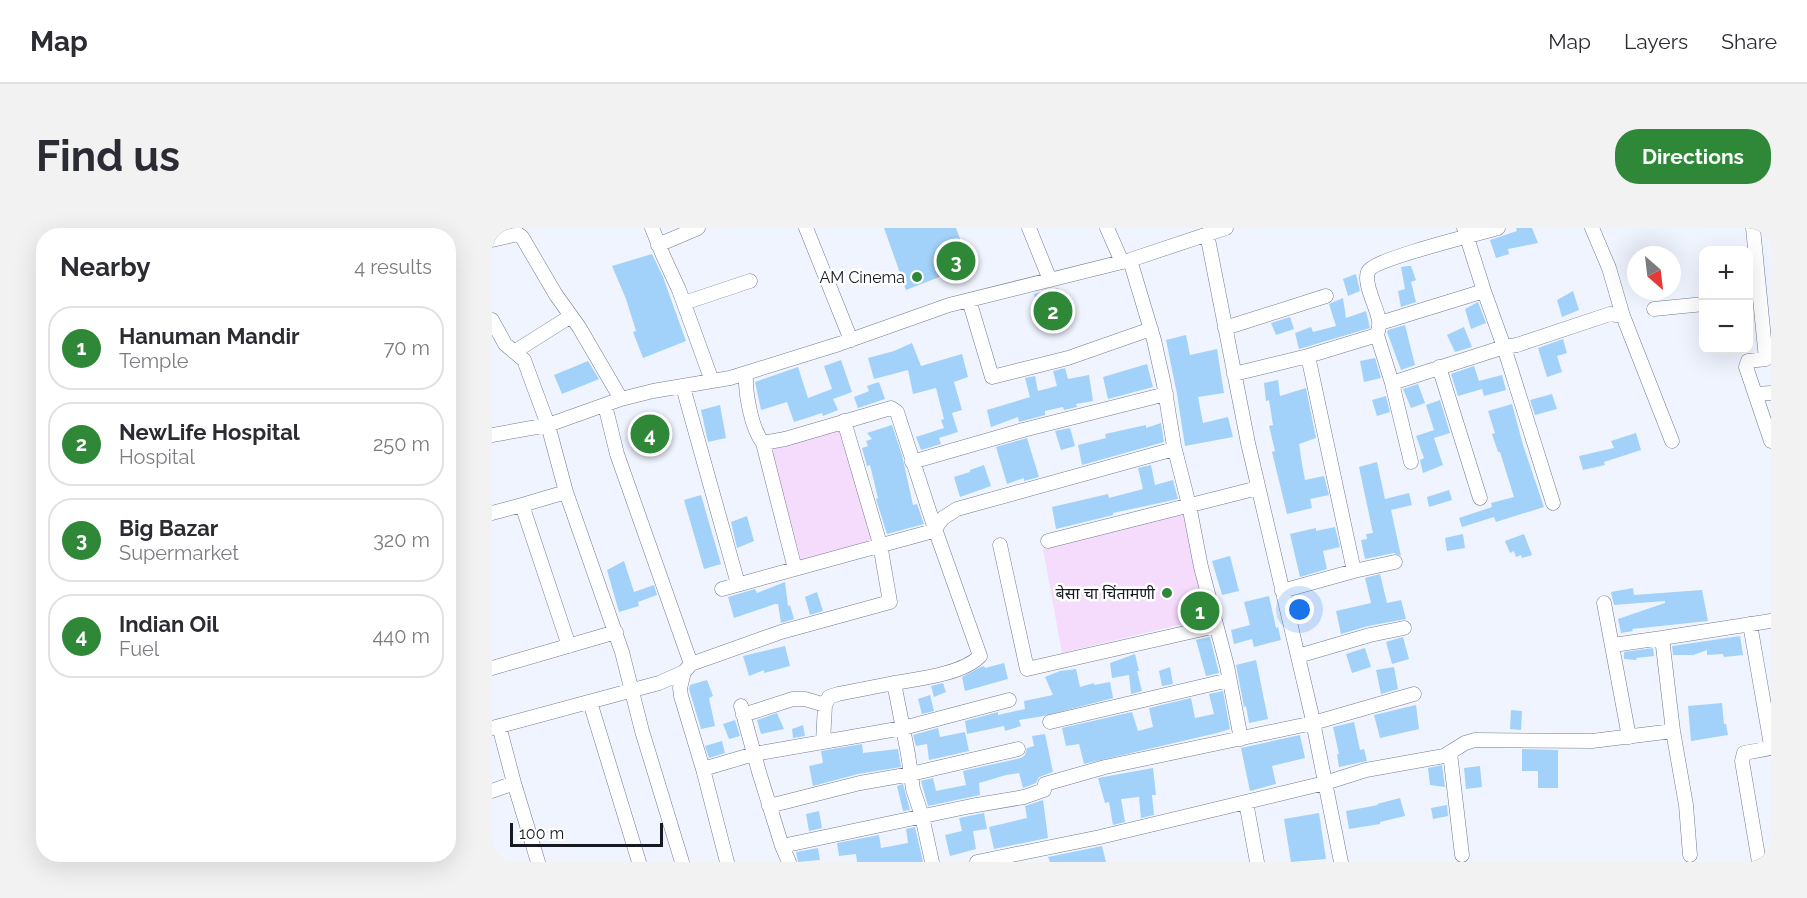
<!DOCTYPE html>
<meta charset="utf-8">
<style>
:root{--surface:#fff;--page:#f2f2f3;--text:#2b2b33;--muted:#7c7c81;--line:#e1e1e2;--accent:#2f8837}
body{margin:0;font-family:Raleway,"Noto Sans Devanagari",sans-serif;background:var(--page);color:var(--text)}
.controls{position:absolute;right:18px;top:18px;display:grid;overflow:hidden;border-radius:12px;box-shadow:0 6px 24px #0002}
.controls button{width:54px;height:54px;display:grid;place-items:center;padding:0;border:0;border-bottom:2px solid var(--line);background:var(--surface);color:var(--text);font:30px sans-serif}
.compass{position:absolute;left:1135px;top:18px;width:54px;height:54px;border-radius:50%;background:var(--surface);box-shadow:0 6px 24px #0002;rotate:152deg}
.scale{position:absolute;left:18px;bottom:15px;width:153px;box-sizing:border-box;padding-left:6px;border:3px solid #171a22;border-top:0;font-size:16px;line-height:21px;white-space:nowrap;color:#171a22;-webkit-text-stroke:4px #fff;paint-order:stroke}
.you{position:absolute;left:808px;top:382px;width:21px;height:21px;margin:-15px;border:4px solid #fff;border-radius:50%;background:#1a73e8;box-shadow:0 0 0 9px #1a73e833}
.badge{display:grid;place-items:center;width:39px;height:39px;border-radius:50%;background:var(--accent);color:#fff;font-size:20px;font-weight:700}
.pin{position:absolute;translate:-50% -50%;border:3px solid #fff;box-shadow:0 2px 6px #0006}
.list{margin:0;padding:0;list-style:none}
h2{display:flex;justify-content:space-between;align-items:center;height:78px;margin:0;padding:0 24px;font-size:26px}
h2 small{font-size:20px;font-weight:400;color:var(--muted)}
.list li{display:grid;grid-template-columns:39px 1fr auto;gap:18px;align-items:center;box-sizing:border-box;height:84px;margin:0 12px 12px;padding:0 12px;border:2px solid var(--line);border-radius:24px}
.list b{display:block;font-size:22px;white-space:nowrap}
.list p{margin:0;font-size:20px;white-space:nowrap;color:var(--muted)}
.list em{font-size:20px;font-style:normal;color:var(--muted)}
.map{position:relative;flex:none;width:1279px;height:634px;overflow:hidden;border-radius:24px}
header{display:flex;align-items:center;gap:36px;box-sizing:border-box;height:84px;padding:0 30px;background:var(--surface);border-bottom:2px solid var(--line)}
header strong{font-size:28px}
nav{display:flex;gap:33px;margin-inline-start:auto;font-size:21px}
.intro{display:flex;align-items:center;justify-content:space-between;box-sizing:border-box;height:144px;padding:0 36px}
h1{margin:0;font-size:42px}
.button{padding:15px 27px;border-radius:24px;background:var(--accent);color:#fff;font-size:21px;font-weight:700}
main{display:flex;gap:36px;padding:0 36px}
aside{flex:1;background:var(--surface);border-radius:24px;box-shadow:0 6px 24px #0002}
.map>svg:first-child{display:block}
.green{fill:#f5dcfd}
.building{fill:#a2d2f9}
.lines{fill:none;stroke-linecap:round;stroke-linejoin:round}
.minor-casing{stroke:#727b90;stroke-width:15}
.minor{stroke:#fff;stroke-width:14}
.poi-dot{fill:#2f8837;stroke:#fff;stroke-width:2}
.labels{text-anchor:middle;stroke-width:5;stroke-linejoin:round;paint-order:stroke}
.poi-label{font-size:16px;fill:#171a22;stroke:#fff;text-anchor:end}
</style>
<header>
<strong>Map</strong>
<nav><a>Map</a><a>Layers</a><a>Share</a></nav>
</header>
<div class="intro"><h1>Find us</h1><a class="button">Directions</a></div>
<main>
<aside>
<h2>Nearby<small>4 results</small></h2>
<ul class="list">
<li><span class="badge">1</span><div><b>Hanuman Mandir</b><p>Temple</p></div><em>70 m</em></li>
<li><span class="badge">2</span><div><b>NewLife Hospital</b><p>Hospital</p></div><em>250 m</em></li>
<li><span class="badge">3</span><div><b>Big Bazar</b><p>Supermarket</p></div><em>320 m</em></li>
<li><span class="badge">4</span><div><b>Indian Oil</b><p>Fuel</p></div><em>440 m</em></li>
</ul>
</aside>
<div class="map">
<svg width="1279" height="634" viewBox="0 0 1279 634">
<rect width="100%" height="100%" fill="#f0f4fe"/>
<path class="green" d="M350 202 381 312 309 332 278 220Z
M693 283 715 390 570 425 551 321Z"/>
<path class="building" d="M392 0H464L478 37 414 62Z
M1024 0H1040L1046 15 1016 21 1017 26 1004 30 998 12 1025 3Z
M160 26 171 49 194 113 151 130 141 104 144 103 134 71 120 38Z
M916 38H919L924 52 919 54 924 74 909 79 906 63 913 61 909 39Z
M864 46 868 63 856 68 851 51Z
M566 60 576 98 552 104 542 66Z
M1081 63 1087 82 1070 89 1065 72Z
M851 70 854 90 874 83 878 100 807 121 803 105 819 99 821 104 844 98 837 76Z
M986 74 994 95 979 101 973 81Z
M798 89 802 101 784 107 779 95Z
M913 97 923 137 909 142 895 104 896 102Z
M972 99 980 119 963 124 955 107Z
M694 107 698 127 725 121 732 165 706 169 711 195 736 189 741 209 693 218 685 166 674 112Z
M1071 111 1075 125 1065 128 1070 144 1055 149 1046 120Z
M420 115 429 138 470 126 476 149 462 154 470 182 460 185 466 204 447 210 449 216 429 222 424 209 452 200 449 192 452 191 444 160 421 166 416 142 382 151 376 130 402 123Z
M883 130 889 150 872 154 868 133Z
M349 132 360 164 341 171 346 182 331 188 330 185 302 194 295 174 269 182 263 154 306 139 316 170 340 161 332 138Z
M96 133 107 151 70 166 62 147Z
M655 136 661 159 616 171 611 149Z
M982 138 987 153 1010 147 1014 162 992 168 990 161 966 168 959 146Z
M573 140 576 151 597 147 601 173 584 176 585 179 572 182 571 179 553 183V187L527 194 526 189 499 199 495 182 538 169 533 150 543 148 546 163 565 158 561 143Z
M786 152 788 168 814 160 824 210 807 216 810 236 813 252 832 248 837 267 818 271 820 280 795 286 780 224 783 223 777 198 781 197 777 172 774 173 772 155Z
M387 154 393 171 366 180 362 169 377 163 375 158Z
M926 156 933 175 919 180 911 161Z
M1060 166 1065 181 1043 187 1038 172Z
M894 168 898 184 885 188 880 172Z
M948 172 958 205 942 210 951 237 931 245 928 232 932 230 924 208 942 202 934 177Z
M1020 176 1031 217 1052 279 1004 294 1002 289 970 299 967 290 1000 279 999 275 1022 269 1008 224H1006L1000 206 1003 205 996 183Z
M228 177 234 210 216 214 209 182Z
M669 195 672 214 590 237 586 217 614 210 613 206 654 197V200Z
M400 197 410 227 421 277 425 276 432 296 395 306 384 271 386 270 378 237 375 238 370 220 376 218 374 213 380 211 375 205Z
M578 200 583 218 569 222 563 203Z
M1144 205 1149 222 1112 234 1113 237 1091 242 1087 228 1122 220 1119 213Z
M535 210 547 249 532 253V250L515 256 504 219Z
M885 234 893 271 917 265 920 277 899 282 909 328 902 325 873 331 869 312 875 311 874 306 881 305 867 239Z
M492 237 499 258 468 269 462 249 478 244V242Z
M659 237 663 257 681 252 686 271 621 285V287L564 301 560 279 616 266 617 270 651 261 646 240Z
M957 262 960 272 937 279 935 269Z
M209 267 229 336 212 341 192 272Z
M255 288 262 313 245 320 239 294Z
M843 299 848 319 831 323 835 341 808 349 798 306 824 300V303Z
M971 306 973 320 955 323 953 310Z
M1032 306 1040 327 1030 330 1029 327 1024 329 1022 323 1018 325 1013 313Z
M738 328 747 363 730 367 720 333Z
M132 333 142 364 162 357 165 367 146 374 147 378 127 384 115 342Z
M888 346 895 375 909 372 914 391 876 398 849 406 844 383 879 375 873 350Z
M293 354 296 378 298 377 302 391 289 395 286 376H283L242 390 236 369 263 361 265 365Z
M1141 360 1142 367 1210 362 1216 393 1140 401 1141 403 1129 405 1126 391 1173 375V373L1122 377 1119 364Z
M325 364 331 383 318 387 313 369Z
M777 368 784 400 786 399 789 412 762 419 760 411 742 416 739 402 758 397 752 374Z
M1248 408 1251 427 1232 429 1231 426 1215 427V422L1201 427H1181L1180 418Z
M718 409 727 445 714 448 704 412Z
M911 409 917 431 900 436 894 414Z
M293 418 298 438 272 445V442L257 448 251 428Z
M873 420 879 439 860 445 854 426Z
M1161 420 1162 428 1144 430 1145 432 1132 431V424Z
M643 426 647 443H645L650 463 639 466 637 447 620 450 618 435Z
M764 432 776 491 757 495 754 478 752 479 744 437Z
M512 435 516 451 473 463 470 449 489 439 492 438 493 440Z
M678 439 681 456 670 458 667 443Z
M902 439 906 461 889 466 884 442Z
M584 441 588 459 602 455V457L618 454 621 470 552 488 527 492 529 498 513 503 512 498 475 506 473 493 506 484V487L533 481 532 473 561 467 553 449 568 443Z
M215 452 221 468 217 470 223 498 209 501 197 461 198 457Z
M451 455 454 464 442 469 439 458Z
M731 463 738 501 725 505 592 536 587 516 574 518 570 500 640 484 646 503 661 499 657 480 699 470 703 490 722 486 717 466Z
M438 467 442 483 430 486 426 471Z
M1230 475 1232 496H1234L1236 507 1199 513 1196 478Z
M924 477 927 501 888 510 882 487Z
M1019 482 1030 483 1029 502 1018 501Z
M285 485 292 501 269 506 265 492Z
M243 492 248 508 237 511 231 496Z
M862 494 868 522 872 521 875 533 847 539 845 526H847L841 499Z
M311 497 313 508 301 510 300 501Z
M446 500 448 509 473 504 477 523 437 532 435 516 424 518 421 507Z
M553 506 561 544 547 549 544 555 531 560 527 545 514 547 487 555 488 567 436 578 429 553 441 550 444 563 474 557 471 543 529 530 533 527 535 520 542 518 540 508Z
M808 507 813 530 780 538 784 556 758 563 749 520Z
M230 513 233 525 217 530 213 518Z
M370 516 371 525 406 521 409 539 366 546 321 558 317 538 331 535 329 523Z
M1030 521 1066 522V560H1046V543H1030Z
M950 537 953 559 938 557 936 540Z
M988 538 990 559 974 561 972 540Z
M661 540 664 567H660L662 587 649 590 647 569 629 571 633 594 621 597 617 574 613 575 606 550Z
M411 556 418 582 411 583 405 558Z
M908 570 913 588 888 594V596L857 601 854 583 886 577 885 576Z
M551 572 556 610 502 621 497 599 535 590 533 578Z
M955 577 956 588 941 591 939 580Z
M327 583 330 600 317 603 314 586Z
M492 585 495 601 481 603 484 621 458 628 453 607 470 603 467 590Z
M827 585 834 631 799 634 792 591Z
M423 599 431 634H365L364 626 347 628 345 615 387 607 389 620 416 615 414 601Z
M610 618 614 634H558L556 629Z
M326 620 328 632 306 634 304 624Z"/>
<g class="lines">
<defs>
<path id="minor" d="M160 0 170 25 187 62 220 153
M314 0 359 112
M537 0 558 52
M615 0 630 34
M972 0 992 63
M1100 0 1117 40 1131 88 1180 213
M1261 0 1274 131 1256 133 1254 139 1279 213
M715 6 756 215 819 484 849 634
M0 12 26 6 30 9 64 67 87 99 129 171
M166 17 206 0
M638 32 662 112 672 157 682 218 697 277 709 339 735 438 749 511
M477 72 500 149 576 130 659 101
M192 75 258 53
M1162 81 1212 76
M0 92 13 116 32 132 56 197 74 264 130 424 150 503 190 634
M888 95 992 63 1012 119 900 155
M733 100 834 68
M885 107 900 155 919 234
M22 124 79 88
M816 128 862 343
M947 139 988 270
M254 145C253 164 259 200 271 215L293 211 399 180 405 184 443 301 488 428C471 446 426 451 402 455L416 526 421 561 430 588 440 634
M742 146 816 128 885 107C886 103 888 98 887 93 886 81 871 56 876 44 881 31 986 6 1006 0
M191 159 246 356
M1263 166 1279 165
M113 177 125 226 199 436
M0 207 56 197 129 171 161 163 238 150 347 116 457 77 638 32 734 0
M271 215 303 341
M420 234 531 202 674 166
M1061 275 1012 119 1025 117 1118 86 1131 88
M30 277 74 264
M0 285 30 277 77 418
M556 313 766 260
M508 317 535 441 724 398
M230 361 441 303 451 290 465 281 682 221
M790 363 862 343 903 334
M1112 375 1137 509
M1258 396 1279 517
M1121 417 1170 410
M806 428 878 407 912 400
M0 440 124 404
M192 444 188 460 189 468 211 541 235 634
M98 474 147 634
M249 478 267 544 290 618 297 634
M251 487 301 471H313L333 477
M558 494 737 452
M7 498 22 555 46 634
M0 500 167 455 192 444 199 436 289 404 398 374 388 316 352 193
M331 514 333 477 337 469 346 466 402 455
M958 525 970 627
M211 541 262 526 411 500 517 472
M0 563 22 555
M754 574 765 634
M277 578 368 555 419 546 526 521
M290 618 479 578 532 569 552 562 553 556 613 539 821 495 922 466
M1198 627 1194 577 1181 503 1170 410 1279 393
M485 634 608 609 833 555 874 542 952 528 973 515 983 512 1100 513 1181 503
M1267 634 1250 533 1252 525 1279 520"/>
</defs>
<use href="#minor" class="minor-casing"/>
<use href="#minor" class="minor"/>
</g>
<g class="poi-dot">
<circle cx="425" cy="49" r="6"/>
<circle cx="675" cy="365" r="6"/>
</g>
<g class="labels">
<g class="poi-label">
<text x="413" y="55">AM Cinema</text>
<text x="663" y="371">बेसा चा चिंतामणी</text>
</g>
</g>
</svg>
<div class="controls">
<button>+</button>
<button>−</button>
</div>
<svg class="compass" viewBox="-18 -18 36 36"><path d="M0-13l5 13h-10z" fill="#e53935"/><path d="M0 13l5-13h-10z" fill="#7c7c81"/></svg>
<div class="scale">100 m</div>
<div class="you"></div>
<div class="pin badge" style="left:708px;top:383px">1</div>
<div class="pin badge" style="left:561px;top:83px">2</div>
<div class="pin badge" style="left:464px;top:33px">3</div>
<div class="pin badge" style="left:158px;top:206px">4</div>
</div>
</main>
